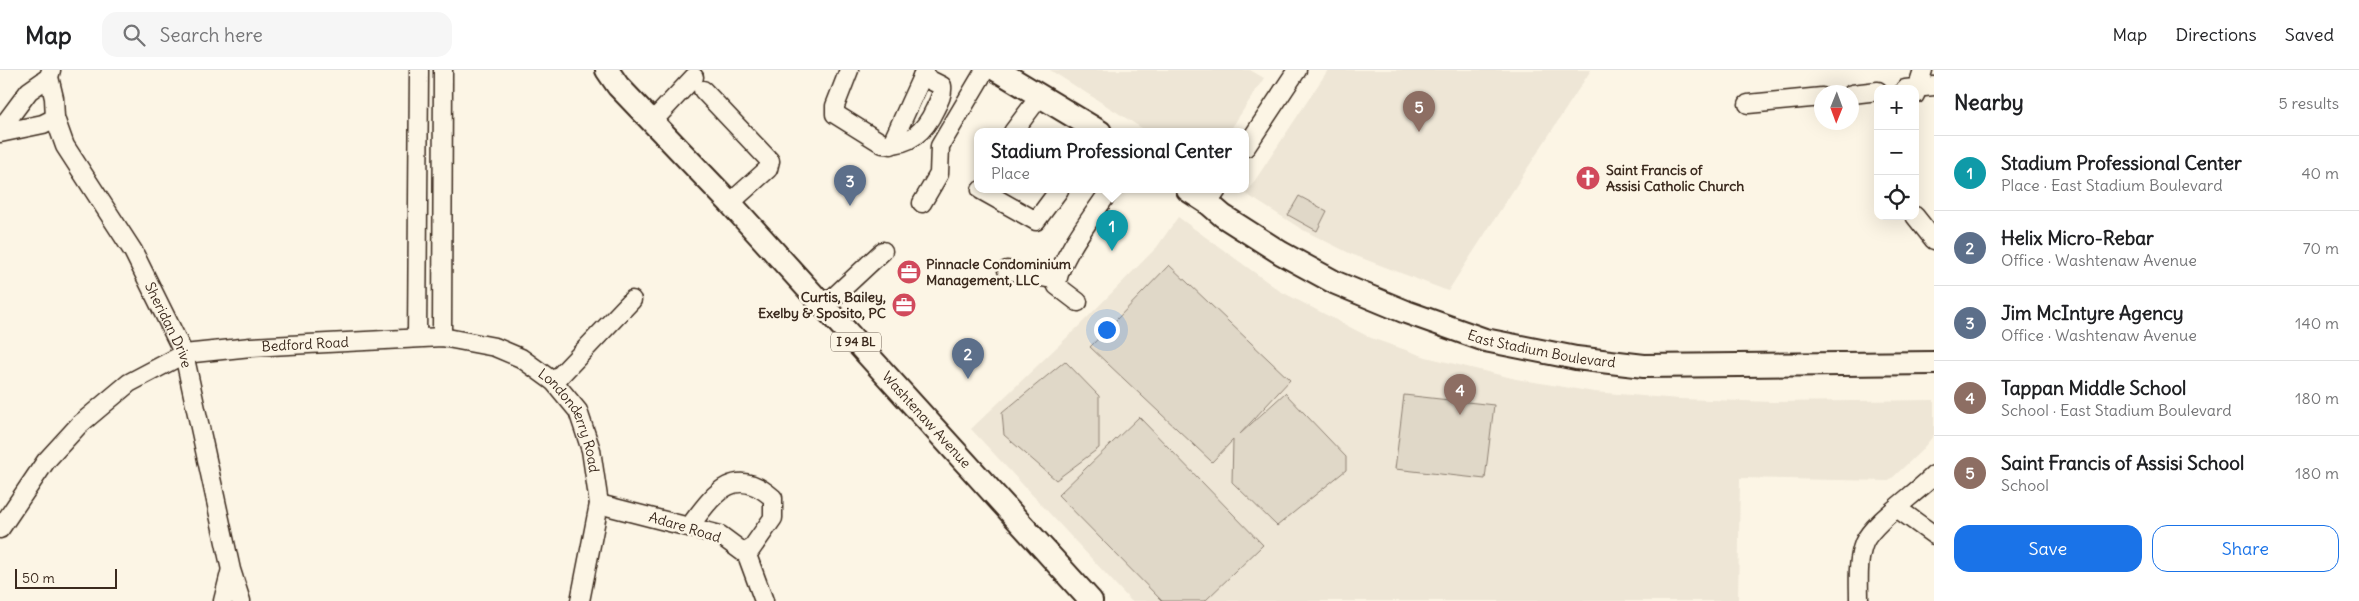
<!DOCTYPE html>
<meta charset="utf-8">
<style>
:root{--surface:#fff;--page:#f6f6f6;--text:#202124;--muted:#757577;--line:#e0e0e0;--accent:#1a73e8}
body{margin:0;font-family:Delius,sans-serif;background:var(--page);color:var(--text)}
.controls{position:absolute;right:15px;top:15px;display:grid;overflow:hidden;border-radius:10px;box-shadow:0 5px 20px #0002}
.controls button{width:45px;height:45px;display:grid;place-items:center;padding:0;border:0;border-bottom:1px solid var(--line);background:var(--surface);color:var(--text);font:25px sans-serif}
.compass{position:absolute;left:1814px;top:15px;width:45px;height:45px;border-radius:50%;background:var(--surface);box-shadow:0 5px 20px #0002;rotate:181deg}
.scale{position:absolute;left:15px;bottom:12px;width:102px;box-sizing:border-box;padding-left:5px;border:2px solid #3b2a1e;border-top:0;font-size:14px;line-height:18px;white-space:nowrap;color:#3b2a1e;-webkit-text-stroke:4px #fcf5e5;paint-order:stroke}
.you{position:absolute;left:1106px;top:259px;width:18px;height:18px;margin:-12px;border:4px solid #fff;border-radius:50%;background:#1a73e8;box-shadow:0 0 0 8px #1a73e833}
.badge{display:grid;place-items:center;width:32px;height:32px;border-radius:50%;background:var(--accent);color:#fff;font-size:16px;font-weight:700}
.pin{position:absolute;translate:-50% -41px;filter:drop-shadow(0 1px 2px #0008)}
.pin::after{content:'';position:absolute;top:26px;width:18px;height:15px;background:inherit;clip-path:polygon(0 0,100% 0,50% 100%)}
.popup{position:absolute;left:974px;top:58px;width:275px;height:65px;box-sizing:border-box;display:grid;place-content:center;border-radius:10px;background:var(--surface);filter:drop-shadow(0 1px 4px #0005);font-size:16px;white-space:nowrap;color:var(--muted)}
.popup b{font-size:19px;color:var(--text)}
.popup::after{content:'';position:absolute;left:50%;top:100%;margin-left:-10px;border:10px solid transparent;border-top-color:var(--surface)}
.list{margin:0;padding:0;list-style:none}
h2{display:flex;justify-content:space-between;align-items:center;height:65px;margin:0;padding:0 20px;font-size:21px}
h2 small{font-size:16px;font-weight:400;color:var(--muted)}
.list li{display:grid;grid-template-columns:32px 1fr auto;gap:15px;align-items:center;box-sizing:border-box;height:75px;padding:0 20px;border-top:1px solid var(--line)}
.list b{display:block;font-size:19px;white-space:nowrap}
.list p{margin:0;font-size:16px;white-space:nowrap;color:var(--muted)}
.list em{font-size:16px;font-style:normal;color:var(--muted)}
.actions{display:flex;gap:10px;padding:15px 20px}
.actions a{flex:1;padding:11px 0;border:1px solid var(--accent);border-radius:15px;text-align:center;font-size:18px;color:var(--accent)}
.actions .main{background:var(--accent);color:#fff}
.icon{flex:none;width:28px;height:28px;fill:none;stroke:currentColor;stroke-width:2;stroke-linecap:round;stroke-linejoin:round}
.map{position:relative;flex:none;width:1934px;height:531px;overflow:hidden}
header{display:flex;align-items:center;gap:30px;box-sizing:border-box;height:70px;padding:0 25px;background:var(--surface);border-bottom:1px solid var(--line)}
header strong{font-size:24px}
nav{display:flex;gap:28px;margin-inline-start:auto;font-size:18px}
.search{width:350px;height:45px;background:var(--page);display:flex;align-items:center;gap:12px;box-sizing:border-box;padding:0 18px;border-radius:15px;color:var(--muted);font-size:19px}
main{display:flex}
aside{flex:1;background:var(--surface)}
.map>svg:first-child{display:block}
.built{fill:#eee6d6}
.green{fill:#e0d8c8;stroke:#8e8173}
.lines{fill:none;stroke-linecap:round;stroke-linejoin:round}
.minor-casing{stroke:#3b2a1e;stroke-width:21}
.major-casing{stroke:#3b2a1e;stroke-width:26}
.minor{stroke:#fcf5e5;stroke-width:18}
.major{stroke:#fcf5e5;stroke-width:22}
.labels{text-anchor:middle;stroke-width:5;stroke-linejoin:round;paint-order:stroke}
.shield{fill:#fcf5e5;stroke:#75675a;stroke-width:1}
.shield-label{font-size:12px;font-weight:bold;fill:#3b2a1e}
.poi-label{font-size:14px;font-weight:bold;fill:#3b2a1e;stroke:#fcf5e5;text-anchor:start}
.street-label{font-size:14px;fill:#3b2a1e;stroke:#fcf5e5}
</style>
<header>
<strong>Map</strong>
<div class="search"><svg class="icon" aria-label="search" viewBox="0 0 24 24"><circle cx="10" cy="10" r="6"/><path d="M15 15l6 6"/></svg>Search here</div>
<nav><a>Map</a><a>Directions</a><a>Saved</a></nav>
</header>
<main>
<div class="map">
<svg width="1934" height="531" viewBox="0 0 1934 531">
<rect width="100%" height="100%" fill="#fcf5e5"/>
<filter id="ink" filterUnits="userSpaceOnUse"><feTurbulence type="fractalNoise" baseFrequency=".02" numOctaves="2"/><feDisplacementMap in="SourceGraphic" scale="10" xChannelSelector="R" yChannelSelector="G"/><feConvolveMatrix kernelMatrix="1 2 1 2 8 2 1 2 1" color-interpolation-filters="sRGB"/></filter>
<g filter="url(#ink)">
<path class="built" d="M1050 0H1250L1264 8 1229 62H1148Z
M1328 0H1591L1448 221 1351 184 1303 160 1246 124Z
M1178 147 1280 221 1371 268 1426 287 1516 309 1594 322 1679 329 1774 332 1934 330V365L1920 382 1889 411 1740 408 1738 531H1131L971 359 1079 256 1157 177Z"/>
<path class="green" d="M1299 126 1327 141 1317 161 1288 145Z
M1169 195 1290 310 1240 364 1285 323 1346 387V400L1277 456 1232 412 1233 370 1212 392 1090 277Z
M1065 291 1099 326V378L1056 410 1004 365 1002 343Z
M1404 325 1494 335 1485 409 1395 399Z
M1139 347 1263 475 1205 531H1162L1058 425Z"/>
<g class="lines">
<defs>
<g id="minor">
<path id="s1" d="M51 0 49 7 54 28 55 48 65 76 133 181 184 284 231 500 241 531"/>
<path d="M849 0 835 36V44L883 74C910 76 925 61 935 39 939 31 943 24 942 16L922 6"/>
<path d="M1905 19 1934 16"/>
<path d="M703 20 770 91 768 99 730 133"/>
<path d="M1852 24 1878 21"/>
<path d="M1915 25 1923 0"/>
<path d="M1748 34 1822 27"/>
<path d="M652 52 694 7"/>
<path d="M0 60 29 21 49 7"/>
<path d="M1013 62 1040 26"/>
<path d="M0 63 43 54 55 48"/>
<path d="M891 75 925 0"/>
<path d="M1246 77 1297 0"/>
<path d="M981 120 1036 151 1059 120"/>
<path d="M922 133 939 104 940 76 985 0"/>
<path d="M1208 133 1217 120"/>
<path d="M1915 146 1934 170"/>
<path d="M1007 200 1057 210"/>
<path d="M1078 232 1057 216C1056 193 1096 141 1110 120"/>
<path d="M823 237 883 181"/>
<path d="M417 267 419 0"/>
<path d="M442 267 443 0"/>
<path d="M554 312 632 230"/>
<path d="M599 434 720 465 747 485 764 531"/>
<path d="M1898 439 1934 465"/>
<path d="M689 457C712 427 733 392 773 428V448L747 485"/>
<path id="s2" d="M0 459 46 391 79 355 129 313 184 284 251 277 442 267 495 277 521 288 554 312 578 341 591 380 599 434 580 531"/>
<path d="M223 531 230 503"/>
<path d="M1859 531C1859 512 1857 491 1864 473 1872 453 1917 423 1934 405"/>
</g>
<g id="major">
<path id="s3" d="M607 0 618 16 730 133 1091 531"/>
<path d="M997 0 1100 62"/>
<path id="s4" d="M1188 120 1208 133 1223 146 1281 183 1336 213 1406 242 1485 270 1576 288 1644 296 1934 293"/>
</g>
</defs>
<use href="#minor" class="minor-casing"/>
<use href="#major" class="major-casing"/>
<use href="#minor" class="minor"/>
<use href="#major" class="major"/>
</g>
</g>
<defs>
<symbol id="church-disc" viewBox="-11 -11 22 22"><circle r="9.5" fill="#d1495b" stroke="#fcf5e5"/><path d="M-1.2-6h2.4v3.5h3.3v2.4h-3.3V6h-2.4V-.1h-3.3v-2.4h3.3Z" fill="#fff"/></symbol>
<symbol id="office-disc" viewBox="-11 -11 22 22"><circle r="9.5" fill="#d1495b" stroke="#fcf5e5"/><path d="M-6-3h4V-5.5h4V-3h4V5H-6ZM-1-4.5V-3h2v-1.5ZM-6 0V1H6V0Z" fill="#fff"/></symbol>
</defs>
<g fill-rule="evenodd">
<use href="#church-disc" x="1574" y="94" width="28" height="28"/>
<use href="#office-disc" x="895" y="188" width="28" height="28"/>
<use href="#office-disc" x="890" y="221" width="28" height="28"/>
</g>
<g class="labels">
<rect class="shield" x="831" y="262.5" width="50" height="19" rx="4"/>
<g class="shield-label">
<text x="856" y="276">I 94 BL</text>
</g>
<g class="poi-label">
<text x="1606" y="105">Saint Francis of<tspan x="1606" dy="16">Assisi Catholic Church</tspan></text>
<text x="926" y="199">Pinnacle Condominium<tspan x="926" dy="16">Management, LLC</tspan></text>
<text x="886" y="232" text-anchor="end">Curtis, Bailey,<tspan x="886" dy="16">Exelby &amp; Sposito, PC</tspan></text>
</g>
<g class="street-label">
<text dy="5" stroke="none"><textPath href="#s1" startOffset="286">Sheridan Drive</textPath></text>
<text dy="5" stroke="none"><textPath href="#s2" startOffset="380">Bedford Road</textPath></text>
<text dy="5" stroke="none"><textPath href="#s4" startOffset="392">East Stadium Boulevard</textPath></text>
<text dy="5" stroke="none"><textPath href="#s3" startOffset="474">Washtenaw Avenue</textPath></text>
<text dy="5" stroke="none"><textPath href="#s2" startOffset="682">Londonderry Road</textPath></text>
<text transform="translate(685 457) rotate(17)" y="5">Adare Road</text>
</g>
</g>
</svg>
<div class="controls">
<button>+</button>
<button>−</button>
<button><svg class="icon" aria-label="locate" viewBox="0 0 24 24"><circle cx="12" cy="12" r="6"/><path d="M12 2v4M12 18v4M2 12h4M18 12h4"/></svg></button>
</div>
<svg class="compass" viewBox="-18 -18 36 36"><path d="M0-13l5 13h-10z" fill="#e53935"/><path d="M0 13l5-13h-10z" fill="#757577"/></svg>
<div class="scale">50 m</div>
<div class="you"></div>
<div class="pin badge" style="left:1112px;top:181px;background:#0f9aa8">1</div>
<div class="popup"><b>Stadium Professional Center</b>Place</div>
<div class="pin badge" style="left:968px;top:309px;background:#5c6f8a">2</div>
<div class="pin badge" style="left:850px;top:136px;background:#5c6f8a">3</div>
<div class="pin badge" style="left:1460px;top:345px;background:#8d6e63">4</div>
<div class="pin badge" style="left:1419px;top:62px;background:#8d6e63">5</div>
</div>
<aside>
<h2>Nearby<small>5 results</small></h2>
<ul class="list">
<li><span class="badge" style="background:#0f9aa8">1</span><div><b>Stadium Professional Center</b><p>Place · East Stadium Boulevard</p></div><em>40 m</em></li>
<li><span class="badge" style="background:#5c6f8a">2</span><div><b>Helix Micro-Rebar</b><p>Office · Washtenaw Avenue</p></div><em>70 m</em></li>
<li><span class="badge" style="background:#5c6f8a">3</span><div><b>Jim McIntyre Agency</b><p>Office · Washtenaw Avenue</p></div><em>140 m</em></li>
<li><span class="badge" style="background:#8d6e63">4</span><div><b>Tappan Middle School</b><p>School · East Stadium Boulevard</p></div><em>180 m</em></li>
<li><span class="badge" style="background:#8d6e63">5</span><div><b>Saint Francis of Assisi School</b><p>School</p></div><em>180 m</em></li>
</ul>
<div class="actions"><a class="main">Save</a><a>Share</a></div>
</aside>
</main>
